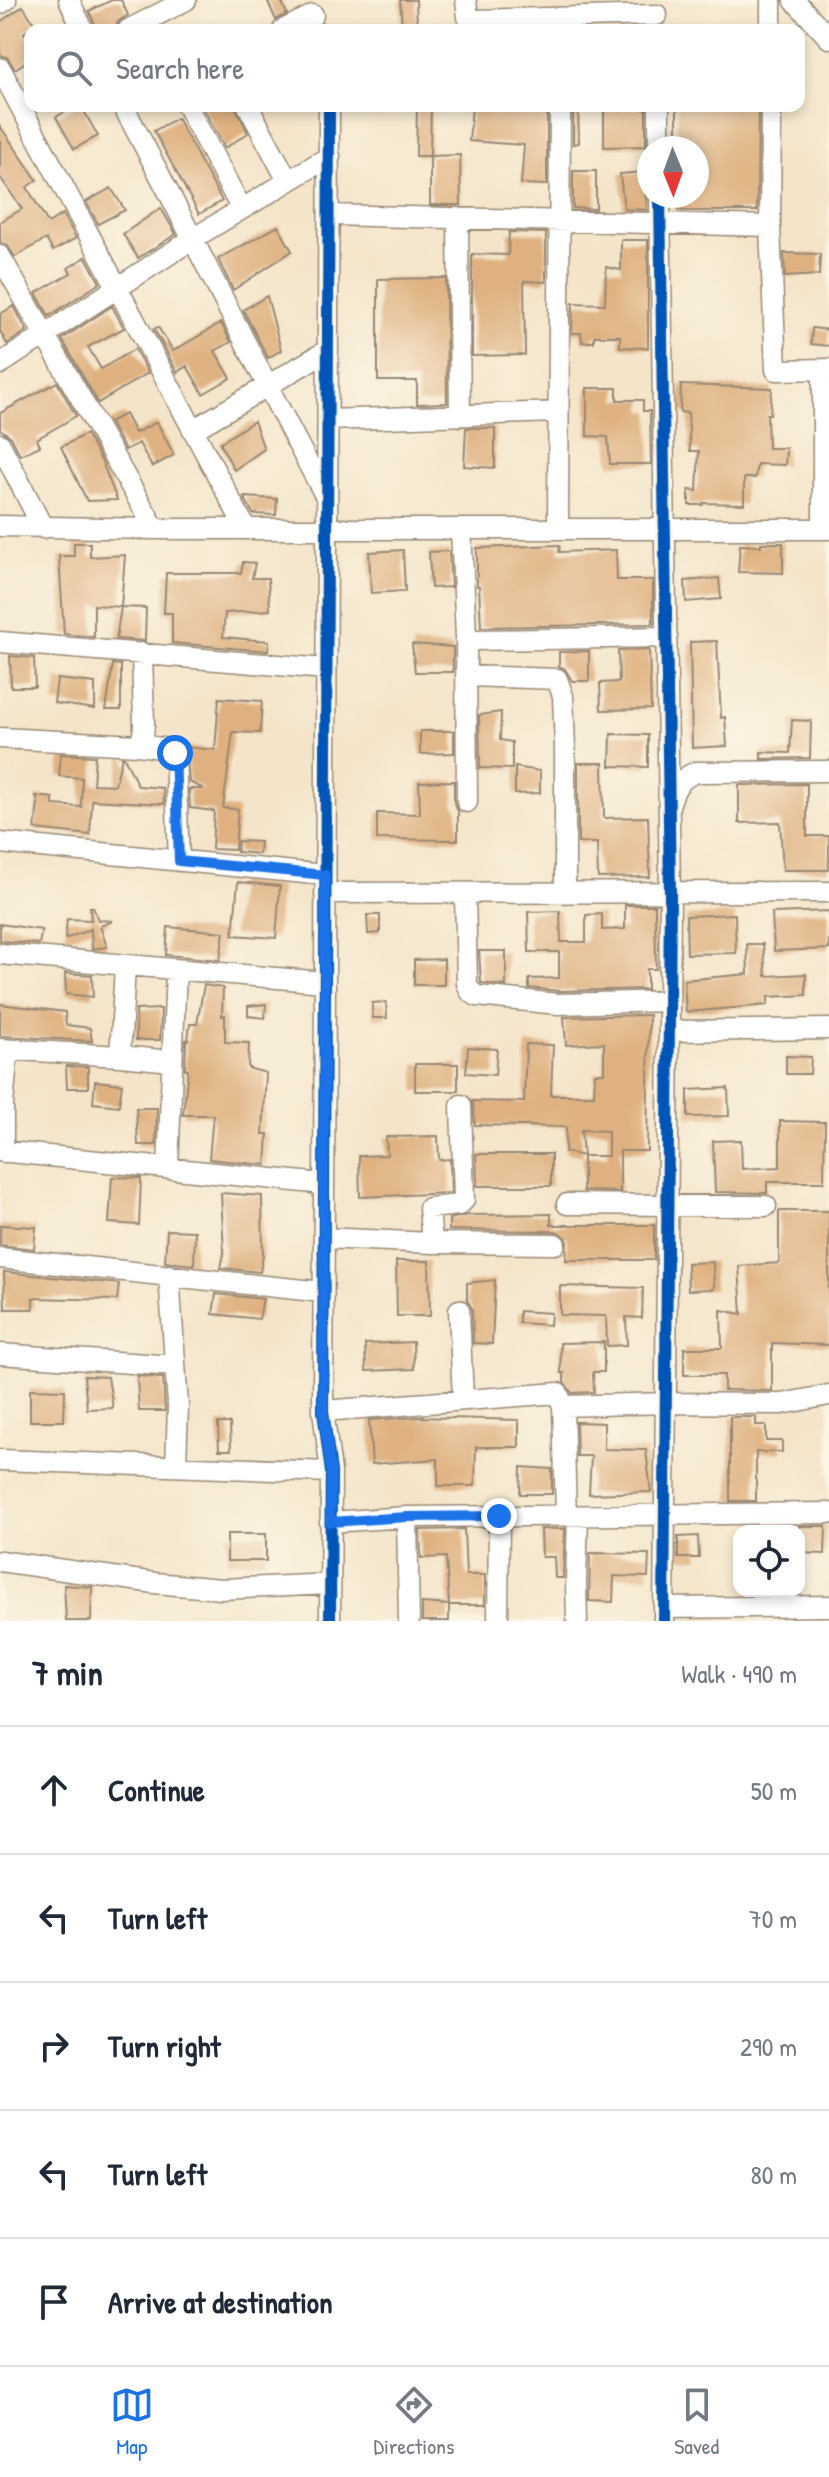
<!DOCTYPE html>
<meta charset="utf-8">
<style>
:root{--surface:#fff;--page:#f6f6f7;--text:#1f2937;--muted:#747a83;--line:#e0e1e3;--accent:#1a73e8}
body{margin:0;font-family:"Patrick Hand",sans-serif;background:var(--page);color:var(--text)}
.controls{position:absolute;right:24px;bottom:24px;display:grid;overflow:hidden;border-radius:16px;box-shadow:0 4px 12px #0003}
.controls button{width:72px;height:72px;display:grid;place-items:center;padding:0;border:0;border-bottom:2px solid var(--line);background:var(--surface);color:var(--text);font:40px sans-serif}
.compass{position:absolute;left:637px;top:136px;width:72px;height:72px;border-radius:50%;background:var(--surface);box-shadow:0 4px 12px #0003;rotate:179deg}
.stop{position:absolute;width:24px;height:24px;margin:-18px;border:6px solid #1a73e8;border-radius:50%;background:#fff}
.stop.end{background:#1a73e8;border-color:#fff;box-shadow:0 2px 8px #0008}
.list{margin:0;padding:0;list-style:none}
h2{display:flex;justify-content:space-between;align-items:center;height:104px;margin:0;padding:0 32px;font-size:34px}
h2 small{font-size:26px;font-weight:400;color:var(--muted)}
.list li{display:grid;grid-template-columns:52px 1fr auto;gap:24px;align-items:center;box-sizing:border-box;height:128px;padding:0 32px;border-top:2px solid var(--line)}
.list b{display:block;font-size:30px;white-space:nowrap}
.list em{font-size:26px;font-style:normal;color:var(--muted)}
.icon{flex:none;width:44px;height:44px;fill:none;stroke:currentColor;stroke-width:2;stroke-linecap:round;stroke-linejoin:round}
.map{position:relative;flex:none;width:829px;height:1621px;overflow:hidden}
.search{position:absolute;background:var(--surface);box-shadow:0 4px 12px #0003;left:24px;right:24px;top:24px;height:88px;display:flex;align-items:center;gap:20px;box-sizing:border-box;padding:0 28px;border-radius:16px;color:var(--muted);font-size:30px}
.sheet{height:744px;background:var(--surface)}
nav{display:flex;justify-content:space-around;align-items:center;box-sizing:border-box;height:112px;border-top:2px solid var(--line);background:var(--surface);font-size:22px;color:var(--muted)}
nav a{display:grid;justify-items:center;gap:4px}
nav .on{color:var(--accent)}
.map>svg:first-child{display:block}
.building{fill:#dfb180;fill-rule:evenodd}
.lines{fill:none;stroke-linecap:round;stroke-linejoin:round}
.minor-casing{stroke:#988874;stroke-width:23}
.minor{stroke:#fff;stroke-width:20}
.cycleway-casing{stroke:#fcf5e5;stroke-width:17}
.cycleway{stroke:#0057b8;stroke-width:12}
.route{stroke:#1a73e8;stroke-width:10}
</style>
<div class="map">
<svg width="829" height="1621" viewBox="0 0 829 1621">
<rect width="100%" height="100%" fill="#fcf5e5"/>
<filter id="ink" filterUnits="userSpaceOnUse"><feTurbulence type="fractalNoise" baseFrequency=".0125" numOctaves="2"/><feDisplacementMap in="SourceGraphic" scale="16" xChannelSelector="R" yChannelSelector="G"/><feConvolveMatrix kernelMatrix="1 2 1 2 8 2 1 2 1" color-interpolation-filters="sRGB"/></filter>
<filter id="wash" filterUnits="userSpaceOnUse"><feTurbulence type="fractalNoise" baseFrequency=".006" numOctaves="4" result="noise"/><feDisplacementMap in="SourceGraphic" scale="32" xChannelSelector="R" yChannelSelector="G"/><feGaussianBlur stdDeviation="1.8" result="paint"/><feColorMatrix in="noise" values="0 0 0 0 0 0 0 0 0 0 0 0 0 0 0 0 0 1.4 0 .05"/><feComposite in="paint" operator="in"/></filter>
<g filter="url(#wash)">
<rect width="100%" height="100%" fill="#f4e5ca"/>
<g id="blocks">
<path class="building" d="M112 0H121L128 15 118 22 115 30H97L89 11Z
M267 0H281L287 14 276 20Z
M400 0H416L417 25 402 26Z
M23 6 35 25 24 33 30 41V59L15 69 7 57 0 55V22Z
M75 106H81L98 136 74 149 56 117Z
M202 106H235L248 133 225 148Z
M417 106H431L430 156H416Z
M472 106H547V185L521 184 524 145 469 141Z
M573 106H578L579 143 573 144Z
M604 106H621V109H646V146L604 147Z
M677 106H758L757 211H678V196H697V148H677Z
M177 118 222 201 199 214 154 131Z
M0 126 37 180 27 187 48 223 63 214 76 238 53 251 46 239 15 257 7 245 0 243V222L22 209 0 177Z
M460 155 461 205H430V156Z
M573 171H596V209L573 208Z
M643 172 647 210 624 209 620 174Z
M111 188 125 210 98 224 86 202Z
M161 208 176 234 138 258 123 234Z
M278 226 292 251 233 290 218 259Z
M509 232 546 233V282L524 281 525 355 472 356V254L508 255Z
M621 240H648V348L620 347V336H594V342H582L581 333H572L573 303 605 304 606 267 621 270Z
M784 253 820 254 819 275 785 277Z
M86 257 100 283 49 316 36 293 71 273 68 268Z
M446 278 447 403 417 404V381H378V279Z
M267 296 281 350 268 358 243 310Z
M14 306 27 331 7 344 0 331V314Z
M112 306 124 328 88 347 101 369 135 349 148 373 98 403 62 339Z
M221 323 231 342 215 351 231 378 203 394 187 366 177 372 154 329 158 327 173 351Z
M812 328 829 330V346L811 344Z
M57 382 76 416 37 439 40 446 20 455 11 437 0 429V413Z
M681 385 772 388 770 414H767L768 448H786L785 465 757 464 755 478H744V504L703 503V505H689V490L697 491 699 451H690L688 413 680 412Z
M587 388H617V400H643V411H650L651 464H610L608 437 587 436Z
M125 414 135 433 157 422 174 455 152 467 139 443 125 450 109 422Z
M254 421 264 449 234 470 220 443Z
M466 428H495V468L464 466Z
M86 434 102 462 117 500 87 501 61 447Z
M244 497 277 499 276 515 253 514Z
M74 543H90V557L125 555 121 607 94 605V637L64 634 59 556H74Z
M761 543H783V573L738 572 740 545 761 546Z
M560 545 559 552 616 550 617 580H653V624L481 627 479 586H477V548Z
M403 550 405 591 371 593 369 552Z
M449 551 451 587 431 588 429 552Z
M243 562 255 563 252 578H268L270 610 225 613 223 637 269 641 268 651 172 643V613H164L166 573H241Z
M719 578 721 599 686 602 685 581Z
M121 607 146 608 145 641 116 639Z
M717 641 721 718 725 717 727 746 692 748 690 642Z
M412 644 453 647V672H415Z
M649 650 651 709 601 710 600 683 619 682 618 651Z
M589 651V681H572L565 669 559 666V652Z
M10 656 34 658 35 687H11Z
M113 664 121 665V710H106Z
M57 679 95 683V709L54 703Z
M219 698 262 701 260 733 233 732 223 808 238 809 235 850 212 849 214 811 190 808 189 789H204L189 782 186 747 215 750Z
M501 712 500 740 512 742V769L480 768 479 715Z
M792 720 811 721 810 758 761 759V752L790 753Z
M420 731H454V753L420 754Z
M611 734 648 735V767L610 766Z
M61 754 95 756 93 784 115 785 122 757H124L138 786 163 788 164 804 92 800 90 835 35 829 38 803 36 796 53 798V805L81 807 82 778 59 776Z
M578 763H603L604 818 648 817 650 877 598 878 597 843H578Z
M515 767 540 771V793L515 794Z
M454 781V803L458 811V840L377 839V813L420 814 419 782Z
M807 784V836H829V870H783L780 822 739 823V785Z
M238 841 260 842 259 854 237 852Z
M238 882 280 886 276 938 233 935Z
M625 905H655L656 969H647V989L559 991 529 988V979L559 978V952H529L528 912 560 911 561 942H586V915L602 914V930L625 929Z
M90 907H93L98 920 113 921 100 926 107 947 92 949 91 929 65 939 67 919 91 920Z
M829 911V949L774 951 772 913Z
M735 914 736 953 687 954 686 916Z
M367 915H380V933L368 934Z
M0 924 42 930 39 944 0 941Z
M168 927 224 932 220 960 166 955Z
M747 944H763L766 976 806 974V995L768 997V1005L686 1012 684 980 748 974Z
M479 951H506V986L481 983Z
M444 959V985H414V960Z
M65 973 92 975 93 997 66 994Z
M204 985 223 988 222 1016 225 1015V1042L249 1043 248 1068 266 1073 263 1134H268L266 1165 209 1159 213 1115H183L188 1069H185L186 1040H188L190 1024H197Z
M386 1002 387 1018H373L372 1003Z
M0 1004 65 1012 66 1025 90 1028 92 1041 0 1036Z
M266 1004 265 1018 248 1016V1006Z
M161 1009 160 1040H136V1010Z
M649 1015 647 1151H620V1192L583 1191V1156L565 1152 566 1127 475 1125 473 1101 524 1102 526 1044 553 1045 551 1095H594L595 1073H604V1043L566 1045 564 1017ZM581 1130 608 1131V1156H583Z
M468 1047 497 1049 495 1075 466 1073Z
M786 1056 811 1057 810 1074H786Z
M415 1064H458V1091H415Z
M66 1066 88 1067V1088H67Z
M95 1081 122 1084 119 1106 93 1103Z
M728 1088 729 1116 688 1117V1090Z
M136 1108H157L156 1145H138Z
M780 1121 825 1122 824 1182H767V1193L715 1192 713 1141 741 1140 742 1169 780 1167Z
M438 1136 439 1160 450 1159 451 1193 360 1197 359 1156 387 1155 386 1137Z
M476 1154H551V1186H477Z
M112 1177 141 1178 139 1225 109 1223Z
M221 1193 262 1196 263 1255 260 1272 221 1268 224 1253Z
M779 1211H829V1345L772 1343V1391L724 1390V1375H684V1348H722L721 1310 742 1314 739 1266 779 1263Z
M551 1214V1225H654V1260H566L567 1238 556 1231 449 1230V1219L468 1215Z
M0 1225 36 1227 34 1249 0 1245Z
M167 1230 195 1231 194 1265 165 1262Z
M396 1261H429L430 1316H397Z
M713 1262 714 1289 688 1290 687 1263Z
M4 1272 119 1284 117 1300 33 1298V1309H5Z
M495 1280 492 1344 473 1343 472 1309 467 1300V1283Z
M560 1286 643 1288 642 1318 626 1317 627 1345 607 1346 606 1316 560 1315Z
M216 1294 263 1299 259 1319 213 1314Z
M519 1311 551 1313 550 1325 519 1323Z
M413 1342 414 1369 366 1371 365 1344Z
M604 1342V1372H593L594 1392 572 1393 564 1382V1373H561L560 1343Z
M84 1376 108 1377 113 1408 87 1409Z
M137 1376 163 1378 165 1411H139Z
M30 1389 65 1390 64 1421H30Z
M417 1417 519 1420V1447H476L475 1486H438V1459L372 1464 369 1420Z
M730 1417H756V1425H766V1441H782V1452H756V1501H730Z
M576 1422 604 1423V1449L646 1450 651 1492 589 1494 591 1456H577Z
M218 1423H230L231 1450H219Z
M521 1467 552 1469V1494H520Z
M799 1526H826L825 1554 799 1553Z
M464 1529 466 1575H485V1605H449L446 1557 421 1558 420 1530Z
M541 1529H565L563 1578H555L554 1557H542Z
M227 1534H266V1561H227Z
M698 1536 699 1558H678V1537Z
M590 1553 649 1554 648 1577 614 1576 613 1602 589 1601Z
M64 1585 92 1587 91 1621H66Z
M422 1603 449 1605V1621H422Z"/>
</g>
</g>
<g filter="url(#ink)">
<use href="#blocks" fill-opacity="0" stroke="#988874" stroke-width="2"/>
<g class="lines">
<defs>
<path id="minor" d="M69 0 83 30
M466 0 468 17 475 20 657 15
M794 0 829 38
M0 4 6 0
M128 30 186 0
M283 30 313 15
M771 30V0
M0 68 246 529
M123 106C193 235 256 368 326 497
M187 106 241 208
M248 106 288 181
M329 106 323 1411 331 1472 330 1621
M659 106V148
M660 196 670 893 664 1621
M329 215 770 226 771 106
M458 218 460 416
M770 226 776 370 829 369
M0 256 155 529
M0 364 194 238 330 156
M823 370V529
M328 420 557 412
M193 430 328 350
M0 444 43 528
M0 526 155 529H829
M461 529 466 637 476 640 667 637
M558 529 560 106
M466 637 467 802
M0 642 326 669
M466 676 557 679 563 696 565 749V893
M0 738 138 745 143 735 144 725 142 653
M138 745 169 749 175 753 179 861
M670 803C675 786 680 779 696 772L829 771
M0 843 325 875
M325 893 829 892
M465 893 467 983 470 991 477 996 558 1004 669 1001
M0 954 324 982
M669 1031 829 1029
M0 1049 120 1056 125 966
M120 1056 172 1061
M0 1151 323 1184
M3 1152V1105L8 1050
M168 1168 176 970
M567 1204 766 1206
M324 1238 432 1243 555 1244
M432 1243 429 1208 459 1205 464 1200 461 1105
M0 1258 323 1292
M169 1275 178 1406 176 1466
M459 1310 463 1400
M0 1354 175 1366
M563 1406 566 1516
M323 1411 558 1393 563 1406 666 1403 782 1404 829 1395
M0 1460 331 1472
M407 1517 409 1621
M330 1522 407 1517 829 1513
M0 1561 155 1583 221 1589 330 1584
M665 1608 829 1606
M498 1621 499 1516
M577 1621 576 1583 578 1516"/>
</defs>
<use href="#minor" class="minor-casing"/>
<use href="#minor" class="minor"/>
<defs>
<path id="cycleway" d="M329 106 323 1411 331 1472 330 1621
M660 196 670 893 664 1621"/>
</defs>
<use href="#cycleway" class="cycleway-casing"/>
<use href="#cycleway" class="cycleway"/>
</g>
</g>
<g class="lines" filter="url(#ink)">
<path class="route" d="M175 753 179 861 325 875 323 1411 331 1472 330 1522 407 1517 499 1516"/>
</g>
</svg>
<div class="controls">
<button><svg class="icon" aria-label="locate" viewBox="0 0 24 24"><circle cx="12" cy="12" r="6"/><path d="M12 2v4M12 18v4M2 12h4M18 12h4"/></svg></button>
</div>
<svg class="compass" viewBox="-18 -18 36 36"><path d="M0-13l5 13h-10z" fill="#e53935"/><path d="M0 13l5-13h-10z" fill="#747a83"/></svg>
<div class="stop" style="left:175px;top:753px"></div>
<div class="stop end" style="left:499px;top:1516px"></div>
<div class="search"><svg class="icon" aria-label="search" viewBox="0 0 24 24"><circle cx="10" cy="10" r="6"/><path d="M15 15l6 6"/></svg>Search here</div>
</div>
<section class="sheet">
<h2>7 min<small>Walk · 490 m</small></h2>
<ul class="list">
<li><svg class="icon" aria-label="ahead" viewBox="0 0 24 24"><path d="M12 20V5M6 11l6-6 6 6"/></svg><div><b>Continue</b></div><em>50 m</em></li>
<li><svg class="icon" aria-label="left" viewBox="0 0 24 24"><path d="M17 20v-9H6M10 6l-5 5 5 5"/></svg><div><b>Turn left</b></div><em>70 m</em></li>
<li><svg class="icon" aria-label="right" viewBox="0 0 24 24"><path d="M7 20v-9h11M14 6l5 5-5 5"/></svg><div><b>Turn right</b></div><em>290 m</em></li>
<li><svg class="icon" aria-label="left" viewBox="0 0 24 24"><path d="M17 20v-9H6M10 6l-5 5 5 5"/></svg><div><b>Turn left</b></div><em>80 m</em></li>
<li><svg class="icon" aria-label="arrive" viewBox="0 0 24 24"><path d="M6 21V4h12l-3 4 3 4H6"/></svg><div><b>Arrive at destination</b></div></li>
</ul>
</section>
<nav>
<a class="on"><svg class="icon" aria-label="map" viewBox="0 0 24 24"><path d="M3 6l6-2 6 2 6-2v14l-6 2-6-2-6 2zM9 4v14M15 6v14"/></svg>Map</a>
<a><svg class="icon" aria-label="directions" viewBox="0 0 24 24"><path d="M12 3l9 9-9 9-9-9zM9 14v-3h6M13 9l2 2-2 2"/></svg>Directions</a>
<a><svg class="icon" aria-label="saved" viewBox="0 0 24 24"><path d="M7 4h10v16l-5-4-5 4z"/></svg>Saved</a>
</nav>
